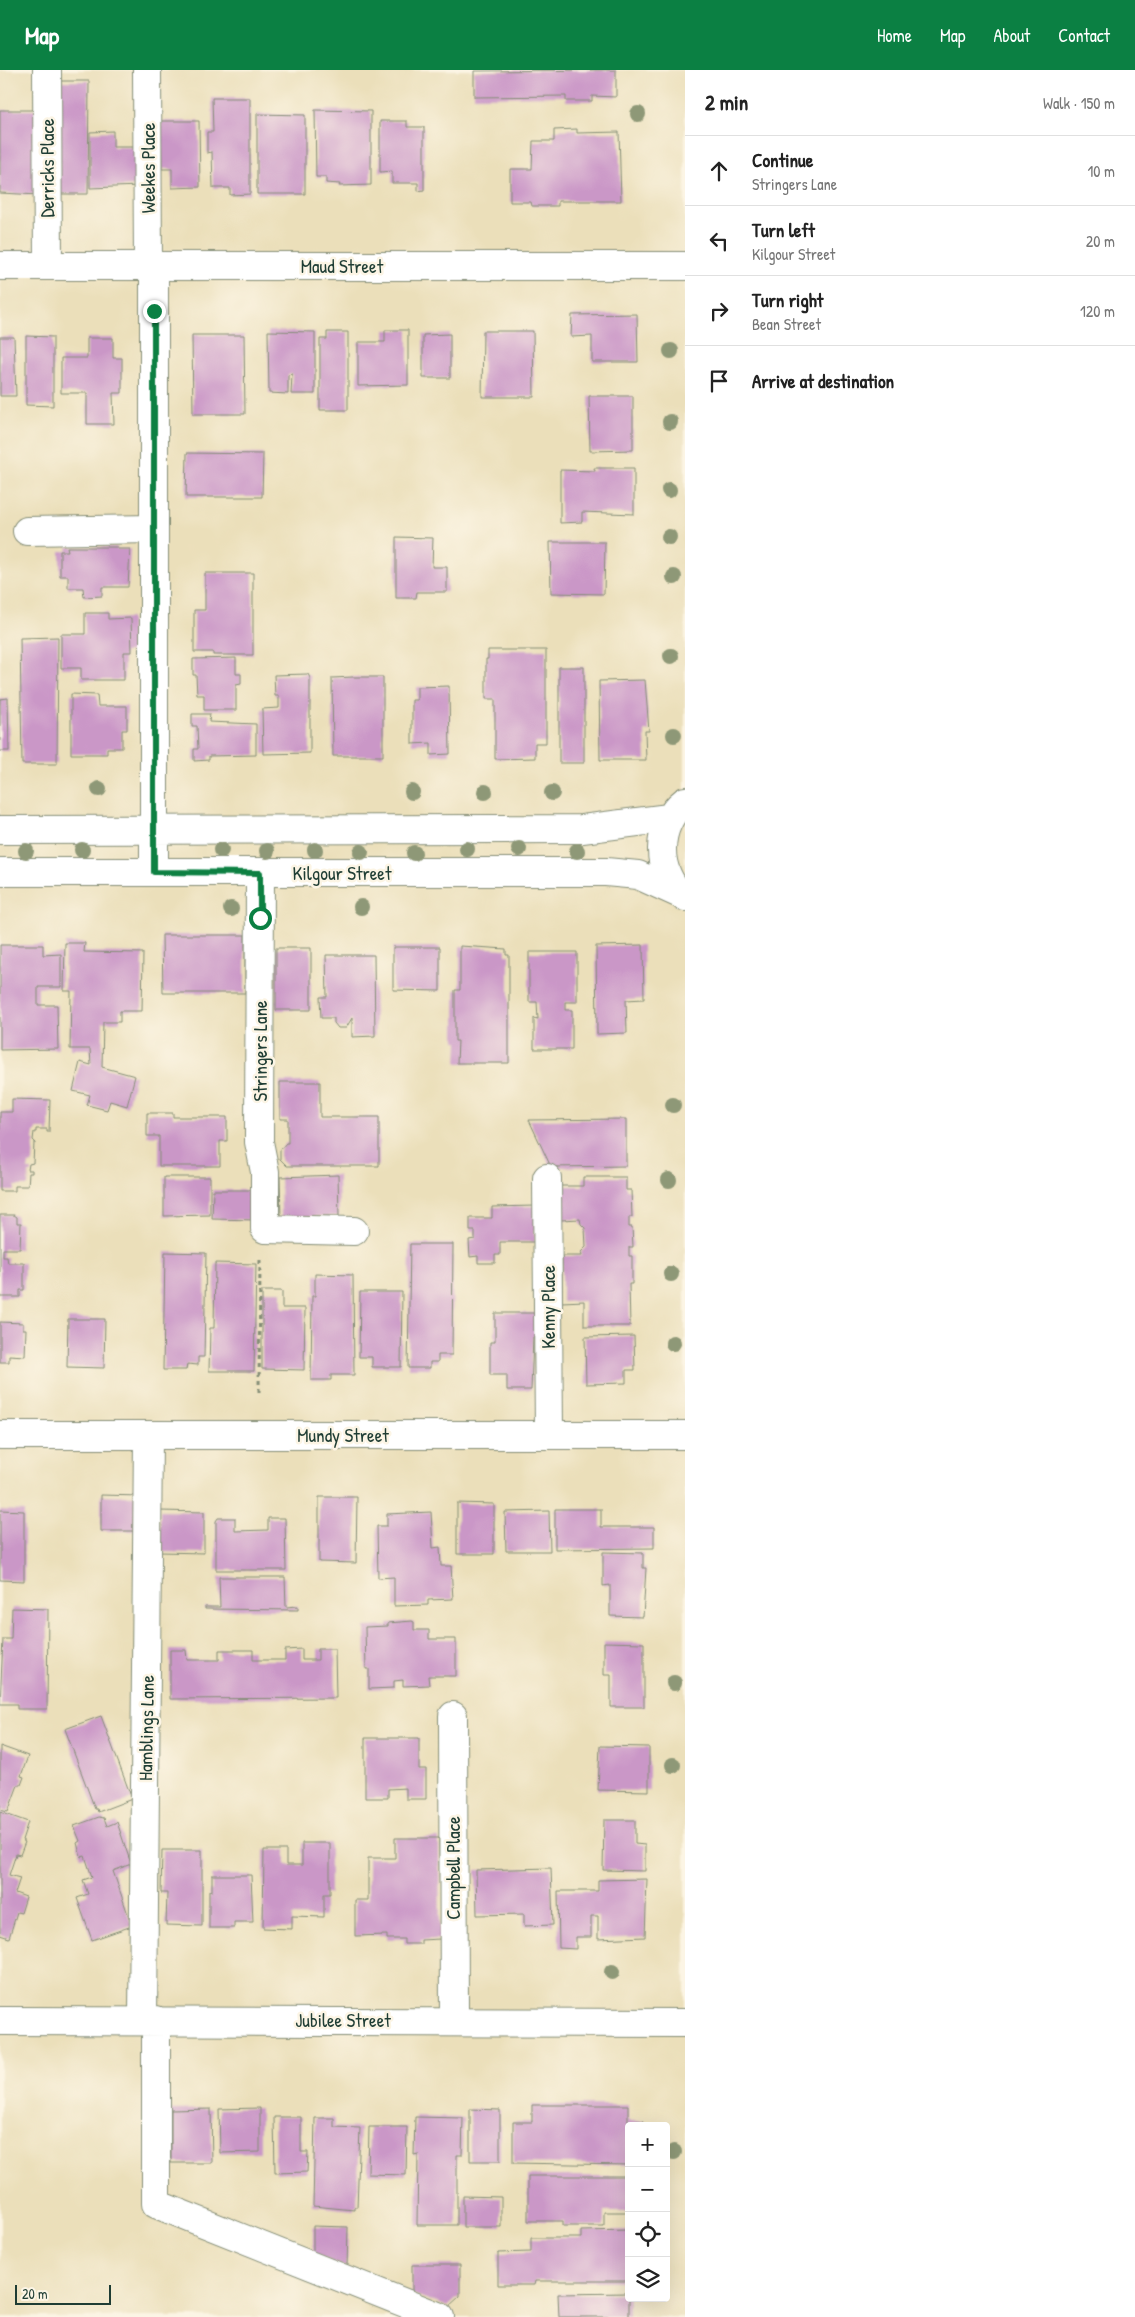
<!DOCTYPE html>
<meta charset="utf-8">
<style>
:root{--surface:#fff;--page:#f6f6f6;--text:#222;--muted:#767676;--line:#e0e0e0;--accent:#0b8043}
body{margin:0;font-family:"Patrick Hand",sans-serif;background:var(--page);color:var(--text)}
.controls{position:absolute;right:15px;bottom:15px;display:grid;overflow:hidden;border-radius:5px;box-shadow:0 5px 20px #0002}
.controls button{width:45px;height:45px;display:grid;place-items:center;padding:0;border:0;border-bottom:1px solid var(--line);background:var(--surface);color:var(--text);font:25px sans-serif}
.scale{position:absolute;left:15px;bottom:12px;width:96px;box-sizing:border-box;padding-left:5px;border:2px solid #1f3d34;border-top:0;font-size:14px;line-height:18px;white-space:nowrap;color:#1f3d34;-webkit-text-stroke:4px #fcf5e5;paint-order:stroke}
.stop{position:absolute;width:15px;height:15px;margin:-11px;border:4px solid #0b8043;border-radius:50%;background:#fff}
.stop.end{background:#0b8043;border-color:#fff;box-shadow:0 1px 5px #0008}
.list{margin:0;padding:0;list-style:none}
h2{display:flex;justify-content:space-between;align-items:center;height:65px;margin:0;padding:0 20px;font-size:21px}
h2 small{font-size:16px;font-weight:400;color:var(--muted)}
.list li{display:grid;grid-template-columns:32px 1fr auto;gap:15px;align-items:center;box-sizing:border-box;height:70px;padding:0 20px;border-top:1px solid var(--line)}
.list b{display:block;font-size:19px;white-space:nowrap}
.list p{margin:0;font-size:16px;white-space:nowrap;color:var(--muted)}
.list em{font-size:16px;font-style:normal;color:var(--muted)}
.icon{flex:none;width:28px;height:28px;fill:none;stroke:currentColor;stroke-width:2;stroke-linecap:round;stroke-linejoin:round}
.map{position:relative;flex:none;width:685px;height:2247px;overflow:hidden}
header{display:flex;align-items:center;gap:30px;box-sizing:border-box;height:70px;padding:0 25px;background:var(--accent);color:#fff}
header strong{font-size:24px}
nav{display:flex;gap:28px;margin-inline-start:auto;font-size:18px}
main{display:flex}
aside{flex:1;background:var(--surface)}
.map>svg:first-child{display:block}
.building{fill:#ca97c7}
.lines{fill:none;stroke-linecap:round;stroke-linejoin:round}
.minor-casing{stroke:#858e77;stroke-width:30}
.path{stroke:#858e77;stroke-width:3;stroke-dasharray:4 4;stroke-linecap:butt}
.minor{stroke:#fff;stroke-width:28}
.tree{fill:#8e9877}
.route{stroke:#0b8043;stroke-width:6}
.labels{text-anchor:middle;stroke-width:5;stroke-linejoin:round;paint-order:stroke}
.street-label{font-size:19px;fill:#1f3d34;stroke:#fcf5e5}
</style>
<header>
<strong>Map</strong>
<nav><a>Home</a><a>Map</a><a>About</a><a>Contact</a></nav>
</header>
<main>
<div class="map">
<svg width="685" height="2247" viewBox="0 0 685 2247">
<rect width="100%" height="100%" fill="#fcf5e5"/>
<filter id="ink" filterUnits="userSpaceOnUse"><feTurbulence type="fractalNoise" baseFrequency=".02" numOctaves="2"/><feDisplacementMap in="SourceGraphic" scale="10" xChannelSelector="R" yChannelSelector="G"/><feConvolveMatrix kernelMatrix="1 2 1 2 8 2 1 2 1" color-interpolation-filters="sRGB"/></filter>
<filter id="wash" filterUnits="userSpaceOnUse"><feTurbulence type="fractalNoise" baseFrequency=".0096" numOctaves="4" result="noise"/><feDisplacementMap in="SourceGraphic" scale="20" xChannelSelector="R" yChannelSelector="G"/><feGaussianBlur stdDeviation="1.12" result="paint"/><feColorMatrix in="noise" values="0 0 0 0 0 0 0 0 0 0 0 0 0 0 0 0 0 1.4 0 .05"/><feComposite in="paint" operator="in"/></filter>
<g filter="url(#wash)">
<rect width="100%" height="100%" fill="#ebdfba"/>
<g id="blocks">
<path class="building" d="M616 0V27L592 26V31H566V26L474 27V1Z
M60 11H89L88 124H59Z
M212 28H250V124L230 125V118H213L212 82 207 83V62H213Z
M0 40H38L39 125 0 123Z
M315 40 371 41V115L339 116 340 114 326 113V107H316Z
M257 44 305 45V124H257Z
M161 51H199L200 117 172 118V99H162Z
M380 51H407V57H424V120L418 121V113H392V101L380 102Z
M577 59V63L619 62 621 131H558V136H532L531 132H510V99H532L533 71H554V60Z
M113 61V77H139V116L90 118V62Z
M637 244 638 292H592V266L571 267 572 245Z
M385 260H408V315L358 316V272H385Z
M268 261 315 262V324H291L292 304 288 305V324L269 323Z
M483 261H533L534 327H482Z
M327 262H348V340H320V269H327Z
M450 264V308H423V265Z
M192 265H244L245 344H193Z
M26 266 53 267V336L26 335Z
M0 267H14L16 326H0Z
M87 268H113V288H122V323H113L114 354H87V323H61V288H87Z
M589 326H633V380L590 381Z
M187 383 263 384 262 427H186Z
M594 398H634V444L582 442V452L560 453V400L595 401Z
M396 467 433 468 432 497H447V522H417L416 528H396Z
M550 472H605L604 524 551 523Z
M67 477H117V479H130L128 517H102V526L84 527 83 518H68V506H60V481H68Z
M205 503H253V585H213V582H194V540H205Z
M85 543H108V549L131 548 132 582H124V610H81V598H61V564H85Z
M58 567 57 694H22L20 568Z
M488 580H546V673H535V688L495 689V629H486V589H488Z
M236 588V604H241V614L236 615V640H204V625H197L196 605H193V589Z
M559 597H584V693H559Z
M308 604 310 608V683L263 684 262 639 279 638V626H275L274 605Z
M353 607H383V686H333L332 608Z
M645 610 649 661H645L646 690H600L599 611Z
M449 616 450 684 431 685V673L412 674V630H417V617Z
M71 624 97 625 98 636H127V660H122V678H107V684H71Z
M8 628 9 681H0V629Z
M192 644H210L209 652 256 654V685L209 686V690L194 691V679H198L197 656H192Z
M162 865H245V923H163Z
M65 873H85L84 882 143 883 142 941H120V952H103L102 997 135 1006 127 1036 110 1031 107 1040 87 1035 90 1025 73 1021 80 992 91 995 90 979H70L71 921H64Z
M0 875H43V885L61 884V917H38V935H57L58 979 0 980Z
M643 875 644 929 626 930 627 963 597 964 596 876Z
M460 876 506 879V885H509V993H457L458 971H455V920H460Z
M393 877H440V921L393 920Z
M276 878H311V940H276Z
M529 882H577V932H565V940H572V979H534V948L538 949 537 932H529Z
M326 885H374L375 966 352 967V948L346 958H338L334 953V948H321L320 927H327Z
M280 1012H320V1047H379V1096H287L280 1089V1080L286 1073H288V1049H280Z
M12 1029 50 1030 49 1062H47V1059H36V1062H34L33 1070 36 1073H34L33 1093 29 1094 28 1100H32V1103H29L28 1116H15V1121H0V1042H12Z
M147 1043H173V1047H227V1071H220V1096H159V1066H147Z
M626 1049V1096L551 1097 529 1050Z
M338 1105 339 1146 281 1147 280 1107Z
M164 1107H210V1145L164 1146Z
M583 1107H626V1120H631L632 1147H629V1157H632L633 1177H629V1186H632V1214H629L630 1256H584V1231L562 1232V1186H582L581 1182 586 1177 585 1158 581 1154 580 1149 561 1150 560 1116H583Z
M213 1120H256V1150L212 1149Z
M535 1136V1172H500V1185H495V1193H478V1186L470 1187 469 1170 475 1169V1161H470V1148H492V1137Z
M0 1145H14L17 1147V1153H21L20 1179H3V1187H7L8 1193H24V1220H20V1227H0Z
M410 1174H453L452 1285H438V1292H430V1298H408Z
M165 1182 206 1183 204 1287H198V1295L187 1294 186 1300H163Z
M215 1193 256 1194 254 1301H209L210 1258H214Z
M315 1204 353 1205 354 1305H331V1310H311L312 1226H315Z
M262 1221H282V1238H305L304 1300 262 1299Z
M360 1222H402L401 1297H372V1287H359Z
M495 1243H537V1267H533L531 1320H507V1305H490V1272H495Z
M68 1249H105L104 1298 67 1297Z
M0 1252 23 1253V1259H26L25 1286 9 1285V1292H0Z
M634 1266 635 1300H626V1313L586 1314 585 1267Z
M101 1425 141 1426V1461H101Z
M319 1427H357L356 1493 319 1492Z
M457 1433 494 1434V1484H457Z
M555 1439H601V1457H654V1478L555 1479Z
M0 1440 24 1441V1511L0 1510Z
M160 1441 204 1442V1483L160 1482Z
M549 1441 550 1481H506L505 1442Z
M431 1442 433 1478 440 1477 441 1496H451L453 1529 428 1530V1535L394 1536V1507L378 1508 377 1456H387V1444Z
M218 1448H235V1461L268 1460V1448H285L286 1500H216V1451Z
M603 1482 643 1483V1498H646L643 1547 610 1546V1515L603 1516Z
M219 1507H285L286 1537 298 1536V1540L205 1539V1537H220Z
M12 1538 48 1539 47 1639H17V1634H0L3 1569H11Z
M412 1551 414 1552V1560H429V1569H456V1606H428L429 1615 403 1616V1610L394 1611V1618L369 1619V1599H366L365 1557 388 1556V1553Z
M604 1572 644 1573V1637H611V1605H604Z
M302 1579V1590H318V1579H335L336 1628 170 1629V1580H186L187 1590H219V1580H253V1590H285V1580Z
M101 1646 132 1729 98 1742 97 1739H95L65 1659Z
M365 1668H419V1699H426V1729H406V1718L388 1719V1728H365Z
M0 1676 28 1686 21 1706 24 1707 21 1715H18L8 1742 0 1740Z
M600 1676 649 1677V1721L598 1720Z
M0 1742 28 1752 22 1770 25 1772 20 1785 16 1784 9 1805 20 1808 15 1823 26 1827 21 1843 17 1842 9 1868 0 1865Z
M99 1747 104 1748 107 1756 117 1752 131 1794 113 1801 132 1856 92 1870 77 1828 88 1824 83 1810 92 1807 85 1786 81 1787 77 1773 80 1771 74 1756Z
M604 1750H635V1774L645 1775V1801L603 1800Z
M395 1768H439L440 1869 421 1870V1874H404V1869H387V1865L355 1866V1830H368V1788H395Z
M302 1773H330V1824H324V1847L292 1846V1859L263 1858 264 1780H286V1795H302Z
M162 1780H202V1856L166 1855 167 1823H161Z
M551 1798 553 1855 524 1856V1844L477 1845 476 1800Z
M212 1805H251L253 1852H234V1858H209V1820L212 1821Z
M647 1809 645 1867 598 1869V1846H591V1867H576V1879L559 1878 558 1821H598V1810Z
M532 2035H628V2051H644V2056H629V2095L513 2093V2052H532Z
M260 2038V2082L220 2083 219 2039Z
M211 2039 212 2093H171V2040Z
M470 2039 500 2040V2091H470Z
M274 2047H301V2082H308L307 2102 275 2103Z
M415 2047 463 2048 462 2085H457V2155H417L418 2084 414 2085Z
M315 2048H334V2057L360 2058 357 2137H354V2140L313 2136Z
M369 2057H407L406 2105 368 2104Z
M528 2106H629V2142H604V2156H563V2151H528Z
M463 2126 501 2127V2157H463Z
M313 2156 348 2157 347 2198 313 2184Z
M629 2160V2211H535L534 2215H498V2183L531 2182V2168H581V2161Z
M412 2195H460V2226L448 2237 412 2224Z
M629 2223V2247H559L558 2224Z"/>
</g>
</g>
<g filter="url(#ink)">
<use href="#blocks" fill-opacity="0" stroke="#858e77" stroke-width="1"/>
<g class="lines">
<defs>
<path id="minor" d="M47 0 48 196
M147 0 148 196
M0 196H685
M27 461 154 459
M0 760 582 759 669 748
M0 802H606L638 805 680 824
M154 802V197
M260 803 259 1072 265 1102V1159L354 1161
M684 827C654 803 655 754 685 731
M547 1108 549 1365
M0 1365H685
M453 1646 454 1951
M143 1950 148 1365
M156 1950V2134L440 2247
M0 1951 685 1953"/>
</defs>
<use href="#minor" class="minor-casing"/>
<path class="path" d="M259 1322 260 1188"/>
<use href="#minor" class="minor"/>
</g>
<g class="tree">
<circle cx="638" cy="44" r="8"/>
<circle cx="671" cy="281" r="8"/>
<circle cx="670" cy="352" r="8"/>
<circle cx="669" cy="420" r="8"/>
<circle cx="669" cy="467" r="8"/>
<circle cx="674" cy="507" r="8"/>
<circle cx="671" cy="586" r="8"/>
<circle cx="674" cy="665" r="8"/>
<circle cx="99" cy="719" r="8"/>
<circle cx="412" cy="722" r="8"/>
<circle cx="485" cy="722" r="8"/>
<circle cx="552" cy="723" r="8"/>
<circle cx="467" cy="779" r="8"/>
<circle cx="519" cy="779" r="8"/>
<circle cx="82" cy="780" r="8"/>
<circle cx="221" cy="780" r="8"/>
<circle cx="315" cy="780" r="8"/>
<circle cx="26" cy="781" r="8"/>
<circle cx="267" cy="781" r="8"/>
<circle cx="577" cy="781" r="8"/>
<circle cx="361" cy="782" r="8"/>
<circle cx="414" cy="783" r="8"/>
<circle cx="361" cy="837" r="8"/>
<circle cx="231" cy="839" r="8"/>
<circle cx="673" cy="1035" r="8"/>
<circle cx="669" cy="1110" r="8"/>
<circle cx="671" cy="1204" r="8"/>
<circle cx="673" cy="1273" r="8"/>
<circle cx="674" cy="1613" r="8"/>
<circle cx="673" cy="1695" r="8"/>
<circle cx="612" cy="1902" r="8"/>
<circle cx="674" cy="2082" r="8"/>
</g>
</g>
<g class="lines" filter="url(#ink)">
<path class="route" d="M154 241V802L260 803V848"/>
</g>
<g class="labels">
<g class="street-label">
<text transform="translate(47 98) rotate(-90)" y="7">Derricks Place</text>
<text transform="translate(148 98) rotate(-90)" y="7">Weekes Place</text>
<text x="342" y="203">Maud Street</text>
<text x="342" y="810">Kilgour Street</text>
<text transform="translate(260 981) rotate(-90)" y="7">Stringers Lane</text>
<text transform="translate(548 1237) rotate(-90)" y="7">Kenny Place</text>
<text x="343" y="1372">Mundy Street</text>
<text transform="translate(146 1658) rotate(-89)" y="7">Hamblings Lane</text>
<text transform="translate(453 1798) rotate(-90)" y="7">Campbell Place</text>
<text x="343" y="1957">Jubilee Street</text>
</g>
</g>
</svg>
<div class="controls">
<button>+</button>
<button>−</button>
<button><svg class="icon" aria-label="locate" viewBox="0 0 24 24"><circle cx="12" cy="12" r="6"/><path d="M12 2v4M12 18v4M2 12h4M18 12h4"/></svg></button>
<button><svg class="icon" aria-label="layers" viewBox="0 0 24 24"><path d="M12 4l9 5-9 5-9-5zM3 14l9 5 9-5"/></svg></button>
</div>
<div class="scale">20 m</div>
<div class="stop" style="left:260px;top:848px"></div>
<div class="stop end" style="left:154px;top:241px"></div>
</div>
<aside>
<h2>2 min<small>Walk · 150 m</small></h2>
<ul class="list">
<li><svg class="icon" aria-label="ahead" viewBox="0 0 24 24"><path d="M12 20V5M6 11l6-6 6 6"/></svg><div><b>Continue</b><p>Stringers Lane</p></div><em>10 m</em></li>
<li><svg class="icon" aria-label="left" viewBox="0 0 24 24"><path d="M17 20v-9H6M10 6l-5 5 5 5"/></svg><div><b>Turn left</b><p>Kilgour Street</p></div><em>20 m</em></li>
<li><svg class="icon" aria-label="right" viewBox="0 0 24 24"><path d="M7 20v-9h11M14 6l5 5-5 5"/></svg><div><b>Turn right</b><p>Bean Street</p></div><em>120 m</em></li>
<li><svg class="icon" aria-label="arrive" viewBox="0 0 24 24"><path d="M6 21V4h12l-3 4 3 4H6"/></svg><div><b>Arrive at destination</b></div></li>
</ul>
</aside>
</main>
